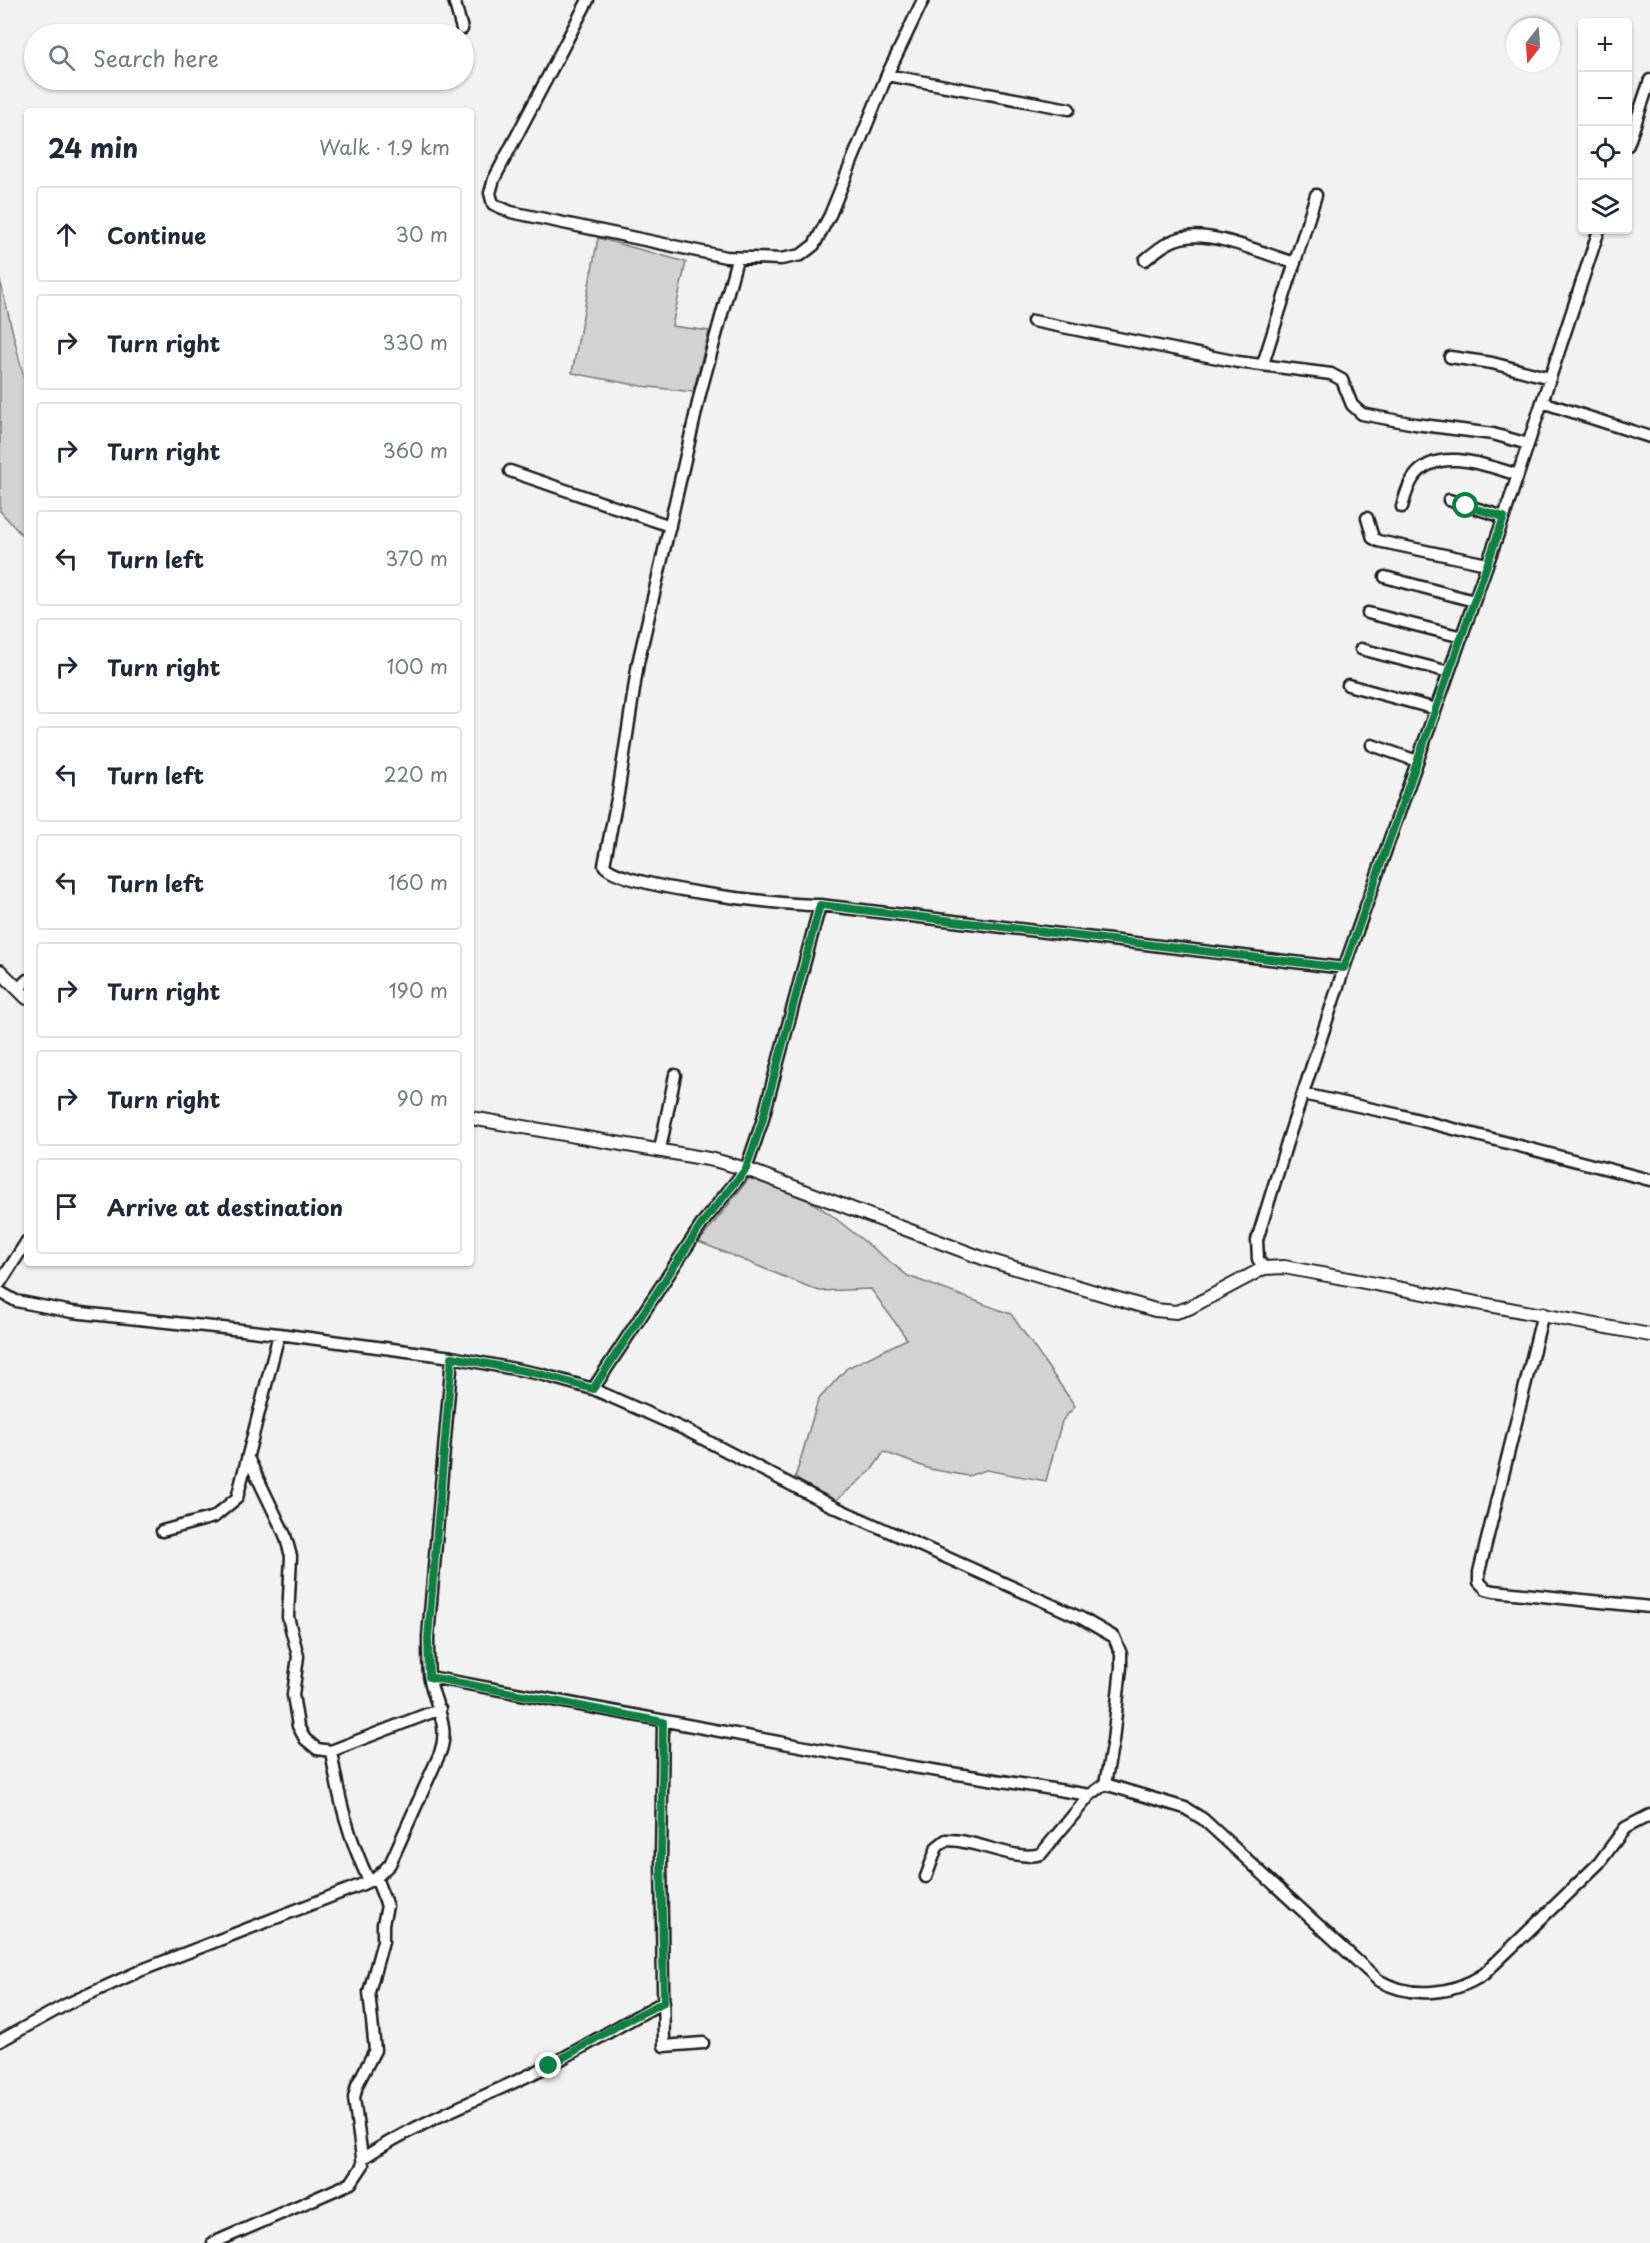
<!DOCTYPE html>
<meta charset="utf-8">
<style>
:root{--surface:#fff;--page:#f2f2f3;--text:#1f2937;--muted:#747a83;--line:#e0e1e3}
body{margin:0;font-family:"Playpen Sans",sans-serif;background:var(--page);color:var(--text)}
.controls{position:absolute;right:18px;top:18px;display:grid;overflow:hidden;border-radius:6px;box-shadow:0 2px 4px #0004}
.controls button{width:54px;height:54px;display:grid;place-items:center;padding:0;border:0;border-bottom:2px solid var(--line);background:var(--surface);color:var(--text);font:30px sans-serif}
.compass{position:absolute;left:1506px;top:18px;width:54px;height:54px;border-radius:50%;background:var(--surface);box-shadow:0 2px 4px #0004;rotate:197deg}
.stop{position:absolute;width:18px;height:18px;margin:-14px;border:4px solid #0b8043;border-radius:50%;background:#fff}
.stop.end{background:#0b8043;border-color:#fff;box-shadow:0 2px 6px #0008}
.list{margin:0;padding:0;list-style:none}
h2{display:flex;justify-content:space-between;align-items:center;height:78px;margin:0;padding:0 24px;font-size:26px}
h2 small{font-size:20px;font-weight:400;color:var(--muted)}
.list li{display:grid;grid-template-columns:39px 1fr auto;gap:18px;align-items:center;box-sizing:border-box;height:96px;margin:0 12px 12px;padding:0 12px;border:2px solid var(--line);border-radius:6px}
.list b{display:block;font-size:22px;white-space:nowrap}
.list em{font-size:20px;font-style:normal;color:var(--muted)}
.icon{flex:none;width:33px;height:33px;fill:none;stroke:currentColor;stroke-width:2;stroke-linecap:round;stroke-linejoin:round}
.map{position:relative;flex:none;width:1650px;height:2243px;overflow:hidden}
.search{position:absolute;background:var(--surface);box-shadow:0 2px 4px #0004;left:24px;top:24px;width:450px;height:66px;display:flex;align-items:center;gap:15px;box-sizing:border-box;padding:0 21px;border-radius:33px;color:var(--muted);font-size:22px}
.panel{position:absolute;background:var(--surface);box-shadow:0 2px 4px #0004;left:24px;top:108px;width:450px;height:1158px;border-radius:6px}
.map>svg:first-child{display:block}
.green{fill:#d2d2d2;stroke:#777;stroke-width:1.5}
.lines{fill:none;stroke-linecap:round;stroke-linejoin:round}
.minor-casing{stroke:#1c1c1c;stroke-width:15}
.tertiary-casing{stroke:#1c1c1c;stroke-width:16}
.minor{stroke:#fff;stroke-width:10}
.tertiary{stroke:#fff;stroke-width:12}
.route{stroke:#0b8043;stroke-width:8}
</style>
<div class="map">
<svg width="1650" height="2243" viewBox="0 0 1650 2243">
<rect width="100%" height="100%" fill="#f2f2f2"/>
<filter id="ink" filterUnits="userSpaceOnUse"><feTurbulence type="fractalNoise" baseFrequency=".0167" numOctaves="2"/><feDisplacementMap in="SourceGraphic" scale="12" xChannelSelector="R" yChannelSelector="G"/><feConvolveMatrix kernelMatrix="1 2 1 2 8 2 1 2 1" color-interpolation-filters="sRGB"/></filter>
<g filter="url(#ink)">
<path class="green" d="M598 238 686 262 672 326 709 331 693 392 641 386 572 373Z
M0 280 27 391V541L0 511Z
M758 1167 830 1214 908 1276 1011 1314 1075 1406 1062 1421 1046 1481 986 1470 968 1476 930 1469 884 1452 871 1471 834 1502 795 1478 818 1400 847 1368 907 1339 871 1289 819 1291 699 1242Z"/>
<g class="lines">
<defs>
<path id="minor" d="M454 0 462 29
M588 0 494 179 490 193 493 204 511 212 726 257 781 259 801 255 814 245 830 215 887 75 923 0
M887 75 1069 109
M1628 145 1650 80
M1145 260C1157 250 1170 239 1186 237 1216 232 1264 254 1295 263
M1033 321 1238 362 1331 374 1342 380 1352 405 1362 414 1415 424 1493 434 1528 444
M1450 357 1492 363 1550 378
M1263 364 1316 195
M1542 402 1650 437
M510 471 670 526
M1449 500 1504 517
M1402 507C1405 496 1408 485 1414 477 1437 445 1488 466 1518 475
M1367 518 1373 538 1378 541 1487 564
M1385 577 1474 601
M1368 613 1462 637
M1361 649 1449 672
M1348 685 1436 709
M1372 745 1417 761
M820 905 1344 968
M18 989 27 980
M1303 1094 1400 1115 1650 1180
M660 1149 675 1075
M1264 1268 1258 1259 1257 1240 1289 1136 1344 968 1504 517 1599 230
M0 1283 27 1241
M0 1292 16 1301 72 1312 279 1334 452 1357 540 1374 593 1389 688 1431 830 1505 1081 1618 1114 1637 1121 1654V1667L1113 1741 1105 1784 1090 1795 1041 1854C1016 1862 975 1839 946 1840L937 1847 926 1877
M1543 1313 1479 1572V1582L1486 1589 1494 1591 1650 1607
M593 1389 704 1221 746 1169 762 1122 820 905C789 906 616 887 604 865L618 794 638 663 701 390 737 259
M249 1460 285 1535 291 1556 288 1617 298 1656 293 1695 298 1726 305 1739 317 1749 331 1751 440 1709
M162 1531 214 1517 237 1498 279 1334
M430 1677 907 1766 1090 1795
M663 1721 661 1860 664 2046 703 2043
M331 1751C339 1800 348 1836 369 1881
M1105 1784 1185 1808 1203 1819 1378 1980C1411 1999 1453 1995 1484 1974L1599 1863 1625 1828 1650 1815
M0 2041 67 2004 142 1970 363 1884 376 1878 390 1864 440 1753C451 1724 433 1703 429 1675 428 1663 428 1650 428 1637L452 1357
M363 2158C421 2120 486 2097 548 2066 587 2046 624 2022 664 2002
M213 2243 351 2183 363 2165 354 2098 357 2085 375 2050 369 1992 383 1941V1924L387 1906 376 1878"/>
<path id="tertiary" d="M0 971 27 998
M471 1118 714 1160 746 1169 985 1259 1155 1310 1176 1312 1189 1308 1264 1268 1284 1267 1650 1335"/>
</defs>
<use href="#minor" class="minor-casing"/>
<use href="#tertiary" class="tertiary-casing"/>
<use href="#minor" class="minor"/>
<use href="#tertiary" class="tertiary"/>
</g>
</g>
<g class="lines" filter="url(#ink)">
<path class="route" d="M549 2066 622 2023 664 2002 661 1860 663 1722 429 1677 428 1638 452 1357 540 1374 593 1389 704 1221 746 1169 762 1122 820 905 1344 968 1504 517 1466 506"/>
</g>
</svg>
<div class="controls">
<button>+</button>
<button>−</button>
<button><svg class="icon" aria-label="locate" viewBox="0 0 24 24"><circle cx="12" cy="12" r="6"/><path d="M12 2v4M12 18v4M2 12h4M18 12h4"/></svg></button>
<button><svg class="icon" aria-label="layers" viewBox="0 0 24 24"><path d="M12 4l9 5-9 5-9-5zM3 14l9 5 9-5"/></svg></button>
</div>
<svg class="compass" viewBox="-18 -18 36 36"><path d="M0-13l5 13h-10z" fill="#e53935"/><path d="M0 13l5-13h-10z" fill="#747a83"/></svg>
<div class="stop" style="left:1466px;top:506px"></div>
<div class="stop end" style="left:549px;top:2066px"></div>
<div class="search"><svg class="icon" aria-label="search" viewBox="0 0 24 24"><circle cx="10" cy="10" r="6"/><path d="M15 15l6 6"/></svg>Search here</div>
<section class="panel">
<h2>24 min<small>Walk · 1.9 km</small></h2>
<ul class="list">
<li><svg class="icon" aria-label="ahead" viewBox="0 0 24 24"><path d="M12 20V5M6 11l6-6 6 6"/></svg><div><b>Continue</b></div><em>30 m</em></li>
<li><svg class="icon" aria-label="right" viewBox="0 0 24 24"><path d="M7 20v-9h11M14 6l5 5-5 5"/></svg><div><b>Turn right</b></div><em>330 m</em></li>
<li><svg class="icon" aria-label="right" viewBox="0 0 24 24"><path d="M7 20v-9h11M14 6l5 5-5 5"/></svg><div><b>Turn right</b></div><em>360 m</em></li>
<li><svg class="icon" aria-label="left" viewBox="0 0 24 24"><path d="M17 20v-9H6M10 6l-5 5 5 5"/></svg><div><b>Turn left</b></div><em>370 m</em></li>
<li><svg class="icon" aria-label="right" viewBox="0 0 24 24"><path d="M7 20v-9h11M14 6l5 5-5 5"/></svg><div><b>Turn right</b></div><em>100 m</em></li>
<li><svg class="icon" aria-label="left" viewBox="0 0 24 24"><path d="M17 20v-9H6M10 6l-5 5 5 5"/></svg><div><b>Turn left</b></div><em>220 m</em></li>
<li><svg class="icon" aria-label="left" viewBox="0 0 24 24"><path d="M17 20v-9H6M10 6l-5 5 5 5"/></svg><div><b>Turn left</b></div><em>160 m</em></li>
<li><svg class="icon" aria-label="right" viewBox="0 0 24 24"><path d="M7 20v-9h11M14 6l5 5-5 5"/></svg><div><b>Turn right</b></div><em>190 m</em></li>
<li><svg class="icon" aria-label="right" viewBox="0 0 24 24"><path d="M7 20v-9h11M14 6l5 5-5 5"/></svg><div><b>Turn right</b></div><em>90 m</em></li>
<li><svg class="icon" aria-label="arrive" viewBox="0 0 24 24"><path d="M6 21V4h12l-3 4 3 4H6"/></svg><div><b>Arrive at destination</b></div></li>
</ul>
</section>
</div>
